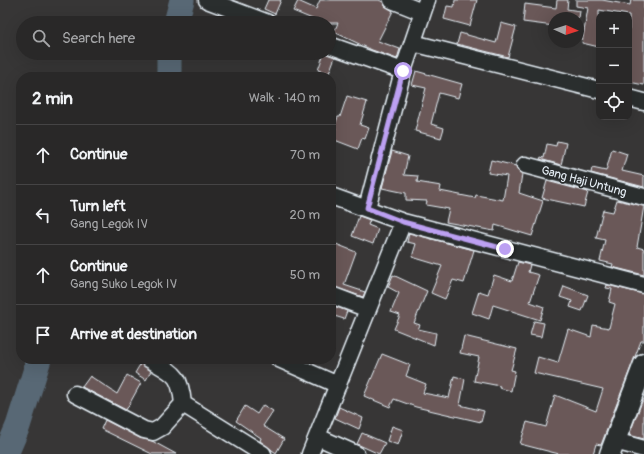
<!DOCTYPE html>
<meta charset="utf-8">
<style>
:root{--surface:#292828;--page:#353434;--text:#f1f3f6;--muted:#a5a6a8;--line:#454445}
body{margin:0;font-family:Pangolin,sans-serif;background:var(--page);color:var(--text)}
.controls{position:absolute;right:12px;top:12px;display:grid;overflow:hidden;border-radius:8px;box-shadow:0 4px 16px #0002}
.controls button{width:36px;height:36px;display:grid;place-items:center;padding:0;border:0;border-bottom:1px solid var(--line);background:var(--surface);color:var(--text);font:20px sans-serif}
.compass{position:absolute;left:548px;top:12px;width:36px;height:36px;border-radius:50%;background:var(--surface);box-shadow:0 4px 16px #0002;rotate:93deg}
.stop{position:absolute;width:12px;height:12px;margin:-9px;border:3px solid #bca0f2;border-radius:50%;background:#fff}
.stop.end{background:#bca0f2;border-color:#fff;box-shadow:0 1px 4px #0008}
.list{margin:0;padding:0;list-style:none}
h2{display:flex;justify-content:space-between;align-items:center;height:52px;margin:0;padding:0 16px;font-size:17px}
h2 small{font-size:13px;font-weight:400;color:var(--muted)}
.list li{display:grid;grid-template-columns:26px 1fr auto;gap:12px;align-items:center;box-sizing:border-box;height:60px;padding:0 16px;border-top:1px solid var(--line)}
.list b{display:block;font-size:15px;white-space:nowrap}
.list p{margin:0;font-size:13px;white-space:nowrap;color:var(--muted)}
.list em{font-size:13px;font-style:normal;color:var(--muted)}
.icon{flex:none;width:22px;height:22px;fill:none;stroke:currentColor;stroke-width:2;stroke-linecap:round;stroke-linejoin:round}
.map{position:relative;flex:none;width:644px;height:454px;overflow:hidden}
.search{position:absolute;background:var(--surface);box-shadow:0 4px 16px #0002;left:16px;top:16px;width:320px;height:44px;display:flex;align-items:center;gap:10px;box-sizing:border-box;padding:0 14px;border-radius:22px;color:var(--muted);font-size:15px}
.panel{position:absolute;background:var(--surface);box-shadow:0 4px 16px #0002;left:16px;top:72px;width:320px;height:292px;border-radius:16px}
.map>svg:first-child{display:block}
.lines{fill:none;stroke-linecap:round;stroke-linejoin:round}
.river{stroke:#586875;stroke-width:25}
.building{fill:#6b5958;stroke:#e8f1f8}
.minor-casing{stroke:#e8f1f8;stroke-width:19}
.tertiary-casing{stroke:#e8f1f8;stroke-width:23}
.minor{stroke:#2a2d2e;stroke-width:16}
.tertiary{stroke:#2a2d2e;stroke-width:20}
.route{stroke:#bca0f2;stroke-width:5}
.labels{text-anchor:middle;stroke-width:3.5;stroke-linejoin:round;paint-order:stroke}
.street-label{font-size:12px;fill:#e8f1f8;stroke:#2a2d2e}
</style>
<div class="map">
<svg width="644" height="454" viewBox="0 0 644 454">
<rect width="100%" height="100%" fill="#373636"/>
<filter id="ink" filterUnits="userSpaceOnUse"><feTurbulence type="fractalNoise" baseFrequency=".025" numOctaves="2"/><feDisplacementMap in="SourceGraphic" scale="8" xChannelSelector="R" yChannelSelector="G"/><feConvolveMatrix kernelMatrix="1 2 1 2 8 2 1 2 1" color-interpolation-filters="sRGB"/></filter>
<g filter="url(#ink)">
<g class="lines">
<path class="river" d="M176 23 182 0
M169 77V53
M6 454 18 426 39 359"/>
</g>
<path class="building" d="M268 0H281L275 14 264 9Z
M320 0H379L383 2 385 6 393 11 378 41 400 49 397 59 372 50 334 32 338 23H322L293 11 298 1 316 9Z
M455 0H477L470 26 444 19 447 6 454 7Z
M557 0H568L567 9 580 11 579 18H554V26L523 22 525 4 556 8Z
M576 0H602L630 5 631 0H644V85L629 82V15L599 10V47L582 43 588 8 576 6Z
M501 23 516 27 508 57 457 44 460 33 496 43Z
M324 53 335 57 329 73 318 70Z
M416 71 462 84 458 98 439 93 431 124 444 128 441 138 415 131 426 88 412 85Z
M347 96 367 102 360 125 369 128 365 139 362 138 358 149 332 139 336 128 334 127 338 117H340Z
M557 141 566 143 561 165 540 159 541 157 544 158 547 144 556 146Z
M612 149 627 154 622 171 644 176V187L591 173 592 168 606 171Z
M392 151 408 156 404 175 418 176 417 182 441 186 440 191 475 198 476 195 503 200 507 176 488 173 491 160 516 166 518 171 522 174 519 193 543 201 532 236 495 225 494 231 446 222 449 209 426 205 427 201 406 200V193L382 188Z
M547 181 588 192 584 207 542 198Z
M617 200 644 206 637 247 644 249V275L612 267 613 264 600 261 605 240 596 238 603 210 613 212Z
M359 216 370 220 368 225 378 229 373 244 352 236Z
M409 233 474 250 464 283 453 280 445 299 431 293 442 266 412 257 416 244 407 242Z
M331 242 356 252 344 285 365 292 363 297 331 286Z
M518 262 530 265 528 272 539 275 530 302 544 307 540 320 493 305 489 319 472 313 479 291 488 294 494 275 512 281Z
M393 275 427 291 414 323 420 325 418 329 436 333 434 345 394 329 400 315 391 312 399 293 388 287Z
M607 285 644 294V341H641L601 445 596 444 593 454H559L520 444 527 422 546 427 555 395 596 411 603 389 534 373 538 357 558 363 568 329 591 337 593 325 609 328 615 304 609 302 612 289 606 288Z
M564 286 588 295 582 311 570 307 572 301 560 297Z
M331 305 347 311 344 319 331 315Z
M534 321 544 323 541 337 530 335Z
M464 336 517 349 511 370 515 371 511 391 499 388 500 386 474 381 479 357 460 353Z
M382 354 410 365 406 376 426 384 423 393 449 398 454 376 465 379 460 405 484 411 481 422 416 407 394 399 390 407 364 396Z
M141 363 151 371 146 380 135 373Z
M127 375 141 383 126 410 82 387 90 376 117 394Z
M643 399H644V439L629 435Z
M263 405 273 411 263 426 284 439 276 453 260 441 261 438 236 421 245 406 257 414Z
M339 407 363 418 359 429 335 418Z
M105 420 140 438 152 441 176 454H152L101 429Z
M392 426 403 430 398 445 387 441Z
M362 433 385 443 379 454 357 444Z"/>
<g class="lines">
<defs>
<path id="minor" d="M207 0 268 23
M392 0 422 12
M413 43 599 90
M329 45 403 71
M629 98 644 102
M525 165 644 197
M331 196 403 222 644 285
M367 208 403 71 427 0
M331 295 368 309
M149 359C174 374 180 373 183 404L263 454
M279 359 338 385
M75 394 144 430 153 432 162 427 183 404
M318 437 356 454
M615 441 644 449
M310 454 403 222"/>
<path id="tertiary" d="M610 454 644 364"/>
</defs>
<use href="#minor" class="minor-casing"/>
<use href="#tertiary" class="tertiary-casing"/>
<use href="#minor" class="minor"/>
<use href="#tertiary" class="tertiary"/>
</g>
</g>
<g class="lines" filter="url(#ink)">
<path class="route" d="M403 71 367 208 403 222 505 249"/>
</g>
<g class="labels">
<g class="street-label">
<text transform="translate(584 181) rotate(15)" y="4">Gang Haji Untung</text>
</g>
</g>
</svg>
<div class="controls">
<button>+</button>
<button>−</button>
<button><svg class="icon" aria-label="locate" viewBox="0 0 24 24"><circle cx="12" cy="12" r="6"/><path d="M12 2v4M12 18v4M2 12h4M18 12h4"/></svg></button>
</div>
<svg class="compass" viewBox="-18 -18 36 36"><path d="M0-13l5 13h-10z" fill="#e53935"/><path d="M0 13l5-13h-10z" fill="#a5a6a8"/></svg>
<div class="stop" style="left:403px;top:71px"></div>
<div class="stop end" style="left:505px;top:249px"></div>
<div class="search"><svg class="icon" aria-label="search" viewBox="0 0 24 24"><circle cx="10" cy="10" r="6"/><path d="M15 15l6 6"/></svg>Search here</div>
<section class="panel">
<h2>2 min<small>Walk · 140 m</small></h2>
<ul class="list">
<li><svg class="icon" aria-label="ahead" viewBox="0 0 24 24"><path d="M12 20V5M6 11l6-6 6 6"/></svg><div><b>Continue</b></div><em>70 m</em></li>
<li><svg class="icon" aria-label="left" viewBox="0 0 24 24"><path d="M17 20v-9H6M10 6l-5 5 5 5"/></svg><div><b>Turn left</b><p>Gang Legok IV</p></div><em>20 m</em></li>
<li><svg class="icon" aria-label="ahead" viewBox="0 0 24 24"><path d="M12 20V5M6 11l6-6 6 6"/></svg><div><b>Continue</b><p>Gang Suko Legok IV</p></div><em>50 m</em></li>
<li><svg class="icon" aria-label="arrive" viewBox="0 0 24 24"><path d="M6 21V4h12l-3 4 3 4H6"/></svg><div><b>Arrive at destination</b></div></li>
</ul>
</section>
</div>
